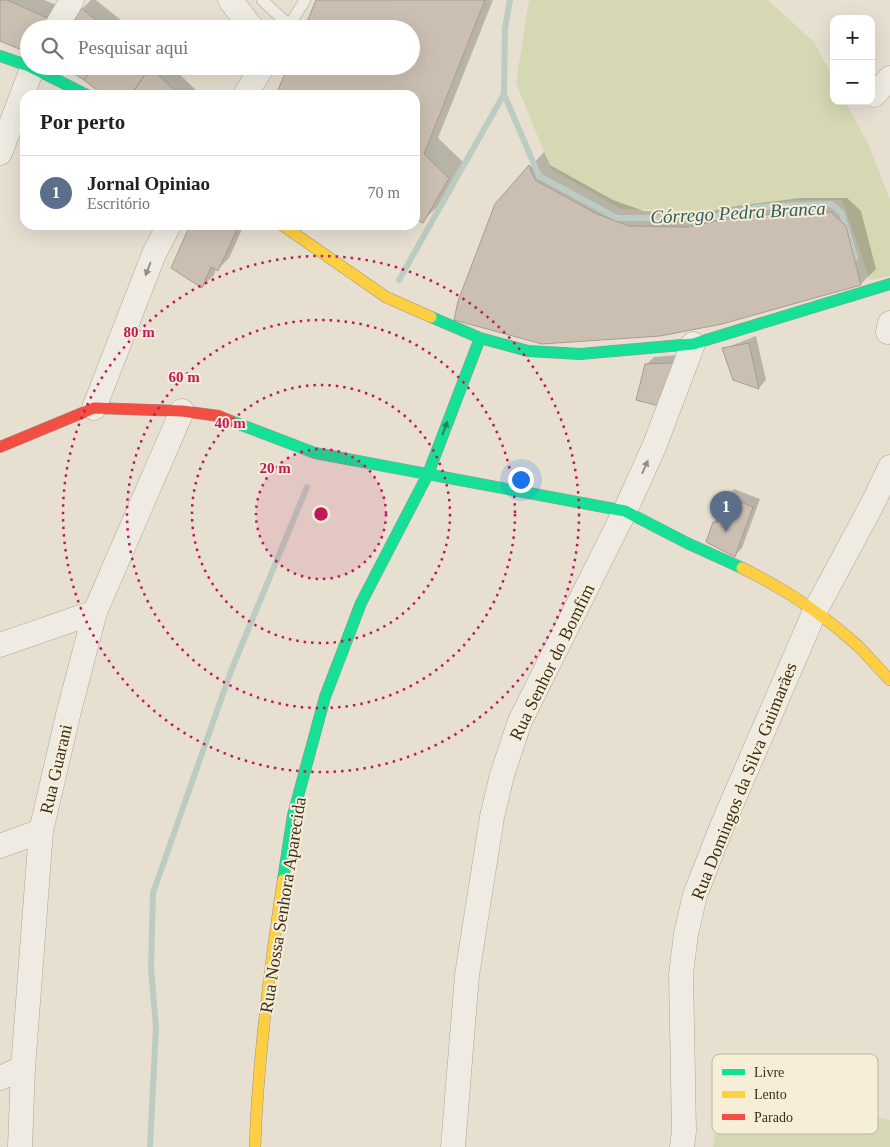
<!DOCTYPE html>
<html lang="pt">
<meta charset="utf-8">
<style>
:root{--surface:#fff;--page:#f6f6f6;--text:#202124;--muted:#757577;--line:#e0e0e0;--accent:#786c5e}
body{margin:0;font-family:Georgia,serif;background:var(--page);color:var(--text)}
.controls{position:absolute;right:15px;top:15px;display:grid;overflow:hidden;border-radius:10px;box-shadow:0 5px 20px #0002}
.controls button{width:45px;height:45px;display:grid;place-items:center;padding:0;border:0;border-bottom:1px solid var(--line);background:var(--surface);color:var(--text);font:25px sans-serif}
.you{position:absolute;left:520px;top:479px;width:18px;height:18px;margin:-12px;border:4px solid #fff;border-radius:50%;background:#1a73e8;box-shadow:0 0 0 8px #1a73e833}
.badge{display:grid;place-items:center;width:32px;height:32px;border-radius:50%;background:var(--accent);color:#fff;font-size:16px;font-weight:700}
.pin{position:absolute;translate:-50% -41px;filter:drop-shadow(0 1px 2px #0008)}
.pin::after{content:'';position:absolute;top:26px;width:18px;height:15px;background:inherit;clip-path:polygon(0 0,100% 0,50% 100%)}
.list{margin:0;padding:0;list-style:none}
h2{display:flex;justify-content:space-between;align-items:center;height:65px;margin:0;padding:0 20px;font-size:21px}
h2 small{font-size:16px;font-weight:400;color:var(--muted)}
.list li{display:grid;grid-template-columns:32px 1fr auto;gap:15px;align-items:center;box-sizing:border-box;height:75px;padding:0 20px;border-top:1px solid var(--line)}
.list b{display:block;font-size:19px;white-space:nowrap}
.list p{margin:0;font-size:16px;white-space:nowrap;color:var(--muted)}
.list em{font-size:16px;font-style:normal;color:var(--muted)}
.icon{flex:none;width:28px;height:28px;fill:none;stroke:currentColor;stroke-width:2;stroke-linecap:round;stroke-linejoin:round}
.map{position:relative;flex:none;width:890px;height:1147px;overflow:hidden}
.search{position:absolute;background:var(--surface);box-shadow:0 5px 20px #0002;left:20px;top:20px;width:400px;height:55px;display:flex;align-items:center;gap:12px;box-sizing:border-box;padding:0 18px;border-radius:28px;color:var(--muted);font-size:19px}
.panel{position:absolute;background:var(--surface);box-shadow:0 5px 20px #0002;left:20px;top:90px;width:400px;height:140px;border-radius:15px}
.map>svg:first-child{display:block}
.green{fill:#d6d7b3}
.shadow{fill:#0003}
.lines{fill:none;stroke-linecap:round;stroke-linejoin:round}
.stream{stroke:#bcccc2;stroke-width:6}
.building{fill:#cbbfb2;stroke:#a89c90}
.lane-casing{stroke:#ada599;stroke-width:12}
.street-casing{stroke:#ada599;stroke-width:25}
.fast-casing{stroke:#9c958a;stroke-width:12}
.slow-casing{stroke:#9c958a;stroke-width:12}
.jam-casing{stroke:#9c958a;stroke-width:12}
.lane{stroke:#efebe3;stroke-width:11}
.street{stroke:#efebe3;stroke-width:24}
.fast{stroke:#16e098;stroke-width:11}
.slow{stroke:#ffcf43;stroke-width:11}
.jam{stroke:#f24e42;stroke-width:11}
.oneway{fill:#968c82}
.oneway2{fill:#2b7e56}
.ring{fill:none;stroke:#c2185b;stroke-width:2.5;stroke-dasharray:2.5 5}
.labels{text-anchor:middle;stroke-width:4;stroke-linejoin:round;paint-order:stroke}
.street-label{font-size:18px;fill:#3d2e20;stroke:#f7eed8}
.water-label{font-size:19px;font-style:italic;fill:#2f5d5a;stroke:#f7eed8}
.key{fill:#f7eed8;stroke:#bfb4a1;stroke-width:1}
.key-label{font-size:14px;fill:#3d2e20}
.centre{fill:#c2185b;stroke:#f7eed8;stroke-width:2.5}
.ring-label{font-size:15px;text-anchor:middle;font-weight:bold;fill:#c2185b;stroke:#f7eed8;stroke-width:4;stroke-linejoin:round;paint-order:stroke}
</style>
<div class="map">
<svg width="890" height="1147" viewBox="0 0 890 1147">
<rect width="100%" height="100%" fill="#e7e0d1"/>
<path class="green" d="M529 0H768L814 42 834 80V101H845L870 148 890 200V276L870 280 842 200H796L704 211 621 209 551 169 516 83Z
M723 1089 890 1120V1147H713Z"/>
<path class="shadow" d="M0 0H44L61 7 49 29H29L0 40Z
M91 0H96L132 29H71L82 9Z
M317 0H493L438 138 463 162 438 206 423 221 415 217V95H277L411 66V29Z
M65 66H171L201 95H105Z
M544 152 550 165 613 200 644 211 703 212 743 205 801 198H847L861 211 876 269 861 284 496 204Z
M191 225H244L229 258 218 269 216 268 214 275 202 287Z
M756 336 766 380 759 388 734 379 723 349Z
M679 355 667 397 646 365 654 357Z
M734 489 760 499 742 548 735 555 714 522 721 515 727 497Z"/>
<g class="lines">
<path class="stream" d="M510 0 505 28 504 94 539 176 617 218H709L758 207 831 204 842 213 855 258
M399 280 504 94
M150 1147 156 1027 151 968 153 893 231 671 307 487"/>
</g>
<path class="building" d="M0 0H7L50 19 45 29H29V53L0 41Z
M316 0H485L424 154 449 178 423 223 415 219V95H276L288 66H411V29H304Z
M81 8 107 29H70Z
M62 66H94L84 80Z
M94 66H149L150 67 131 95H103L84 80Z
M150 67 179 95H131Z
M529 165 535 180 597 214 629 226 687 227 727 219 785 213 831 212 846 226 861 285 722 324 660 336 542 344 454 320 458 301 495 204Z
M190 225H239L218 271 211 267 202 288 171 268Z
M749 343 759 389 733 380 722 348Z
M673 363 659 406 636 400 645 364Z
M726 496 753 507 735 557 706 542 713 522H718Z"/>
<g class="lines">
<defs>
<path id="lane" d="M262 0 289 25
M287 29 305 0"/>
<path id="street" d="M230 0 253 29
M55 29 72 0
M245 95 263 66
M874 95 890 78
M0 153 33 66
M888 332 890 323
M94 408 154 254 169 225
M0 645 95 612
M0 846 41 831
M0 1078 23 1068
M20 1147 23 1068 41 831 69 711 95 612 182 411
M453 1147 467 975 492 817 502 775 520 721 625 511 654 447 693 344
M682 1147 684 1131 681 974 686 934 695 895 722 826 815 611 873 503 890 467"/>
<path id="fast" d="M0 56 29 66
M29 66 87 95
M431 317 480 338 528 351 580 354 693 344 890 284
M231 421 315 453 625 511 687 543 742 568
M283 880 293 815 325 697 361 603 428 474 480 338"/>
<path id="slow" d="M282 225 386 297 431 317
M742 568C783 588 824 615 858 646 869 657 879 669 890 680
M255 1147C258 1058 270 968 283 880"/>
<path id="jam" d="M0 447 94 408 182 411 219 416 231 421"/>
</defs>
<use href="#lane" class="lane-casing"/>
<use href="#street" class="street-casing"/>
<use href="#fast" class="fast-casing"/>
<use href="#slow" class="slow-casing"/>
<use href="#jam" class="jam-casing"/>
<use href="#lane" class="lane"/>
<use href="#street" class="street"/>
<use href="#fast" class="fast"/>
<use href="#slow" class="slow"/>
<use href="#jam" class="jam"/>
</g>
<defs><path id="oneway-solid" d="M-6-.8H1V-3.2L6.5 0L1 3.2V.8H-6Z" transform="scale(1.25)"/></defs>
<g class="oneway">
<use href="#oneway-solid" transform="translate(148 269) rotate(111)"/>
<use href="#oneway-solid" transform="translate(645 467) rotate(-66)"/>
</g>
<use class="oneway2" href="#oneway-solid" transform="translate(445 428) rotate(-69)"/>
<circle cx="321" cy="514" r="65" fill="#c2185b" fill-opacity=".12"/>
<g class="ring">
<circle cx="321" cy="514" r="65"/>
<circle cx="321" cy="514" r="129"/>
<circle cx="321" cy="514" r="194"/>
<circle cx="321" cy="514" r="258"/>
</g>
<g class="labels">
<g class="street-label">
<text transform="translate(552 662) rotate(-64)" y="6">Rua Senhor do Bomfim</text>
<text transform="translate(56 769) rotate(-77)" y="6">Rua Guarani</text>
<text transform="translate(744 781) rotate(-68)" y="6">Rua Domingos da Silva Guimarães</text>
<text transform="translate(283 905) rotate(-81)" y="6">Rua Nossa Senhora Aparecida</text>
</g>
<g class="water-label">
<text transform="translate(738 212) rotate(-3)" y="7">Córrego Pedra Branca</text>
</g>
</g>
<rect x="712" y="1054" width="166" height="80" rx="8" class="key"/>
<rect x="722" y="1069" width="23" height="6" fill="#16e098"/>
<rect x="722" y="1091" width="23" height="7" fill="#ffcf43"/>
<rect x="722" y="1114" width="23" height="6" fill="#f24e42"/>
<g class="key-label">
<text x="754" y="1077">Livre</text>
<text x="754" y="1099">Lento</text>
<text x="754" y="1122">Parado</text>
</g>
<circle cx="321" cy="514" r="8" class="centre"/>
<g class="ring-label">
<text x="139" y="337">80 m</text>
<text x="184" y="382">60 m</text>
<text x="230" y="428">40 m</text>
<text x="275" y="473">20 m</text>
</g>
</svg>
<div class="controls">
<button>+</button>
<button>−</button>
</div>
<div class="you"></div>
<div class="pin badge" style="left:726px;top:532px;background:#5c6f8a">1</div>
<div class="search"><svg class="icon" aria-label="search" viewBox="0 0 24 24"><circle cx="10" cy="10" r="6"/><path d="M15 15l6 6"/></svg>Pesquisar aqui</div>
<section class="panel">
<h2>Por perto<small></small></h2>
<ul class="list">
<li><span class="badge" style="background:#5c6f8a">1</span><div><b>Jornal Opiniao</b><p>Escritório</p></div><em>70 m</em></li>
</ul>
</section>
</div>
